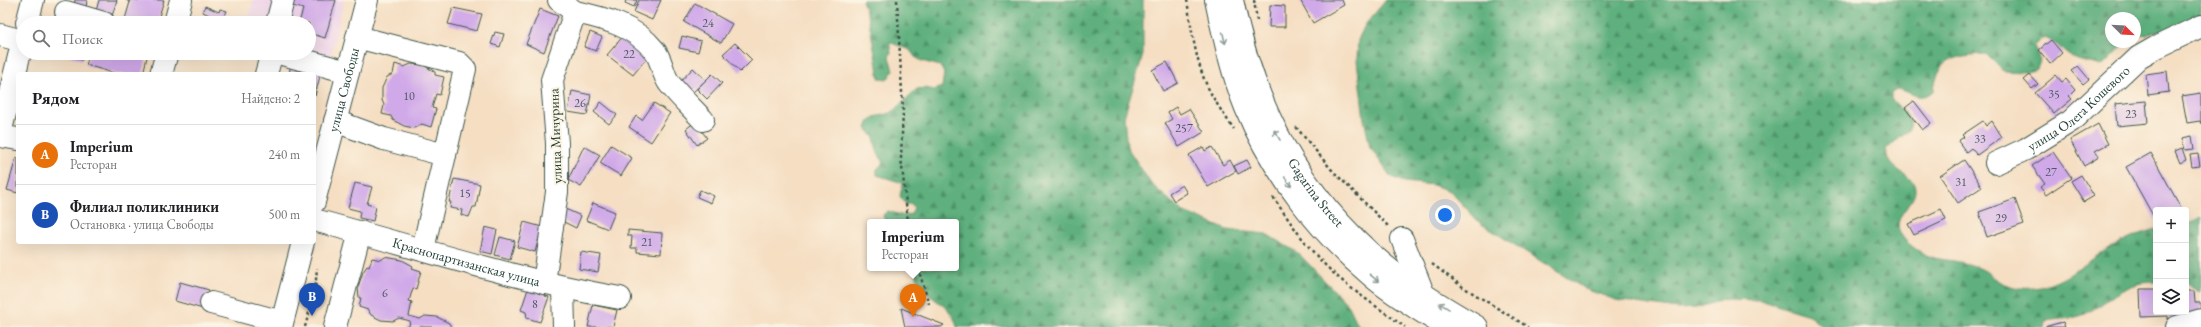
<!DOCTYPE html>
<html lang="ru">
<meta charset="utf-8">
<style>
:root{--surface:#fff;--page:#f6f6f6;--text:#202124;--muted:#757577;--line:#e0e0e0;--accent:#db2777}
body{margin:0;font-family:"EB Garamond",serif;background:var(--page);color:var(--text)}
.controls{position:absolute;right:12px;bottom:12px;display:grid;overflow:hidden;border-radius:4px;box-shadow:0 4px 16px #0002}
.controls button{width:36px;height:36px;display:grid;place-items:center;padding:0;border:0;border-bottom:1px solid var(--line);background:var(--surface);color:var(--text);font:20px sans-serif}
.compass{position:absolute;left:2105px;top:12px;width:36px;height:36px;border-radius:50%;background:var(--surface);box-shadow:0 4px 16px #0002;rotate:114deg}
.you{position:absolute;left:1445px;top:215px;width:14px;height:14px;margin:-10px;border:3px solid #fff;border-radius:50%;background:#1a73e8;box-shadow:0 0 0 6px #1a73e833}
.badge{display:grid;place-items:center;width:26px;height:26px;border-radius:50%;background:var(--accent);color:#fff;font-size:13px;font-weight:700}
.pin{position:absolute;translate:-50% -33px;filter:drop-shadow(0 1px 2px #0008)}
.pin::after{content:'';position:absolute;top:21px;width:14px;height:12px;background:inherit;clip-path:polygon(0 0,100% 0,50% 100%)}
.popup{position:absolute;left:867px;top:219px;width:92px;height:52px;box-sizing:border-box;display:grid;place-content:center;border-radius:4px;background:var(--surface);filter:drop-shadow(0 1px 3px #0005);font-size:13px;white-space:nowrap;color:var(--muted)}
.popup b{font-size:15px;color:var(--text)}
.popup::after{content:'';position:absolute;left:50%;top:100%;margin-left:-8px;border:8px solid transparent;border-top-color:var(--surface)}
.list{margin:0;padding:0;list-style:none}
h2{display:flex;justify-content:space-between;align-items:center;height:52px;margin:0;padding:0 16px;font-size:17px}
h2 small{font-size:13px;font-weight:400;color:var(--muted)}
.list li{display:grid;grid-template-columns:26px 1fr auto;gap:12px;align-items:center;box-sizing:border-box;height:60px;padding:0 16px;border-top:1px solid var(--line)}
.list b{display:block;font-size:15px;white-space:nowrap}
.list p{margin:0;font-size:13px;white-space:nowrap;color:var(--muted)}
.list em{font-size:13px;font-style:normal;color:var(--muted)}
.icon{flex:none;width:22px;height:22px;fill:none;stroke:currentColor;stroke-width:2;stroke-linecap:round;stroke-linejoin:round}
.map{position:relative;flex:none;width:2201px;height:327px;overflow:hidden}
.search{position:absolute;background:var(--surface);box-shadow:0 4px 16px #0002;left:16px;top:16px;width:300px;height:44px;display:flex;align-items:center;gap:10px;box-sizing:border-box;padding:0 14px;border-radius:22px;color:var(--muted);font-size:15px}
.panel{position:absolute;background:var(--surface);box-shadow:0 4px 16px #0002;left:16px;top:72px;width:300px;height:172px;border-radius:4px}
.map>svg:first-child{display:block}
.built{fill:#edd1e9}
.forest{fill:url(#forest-firs);stroke:#3f7659}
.building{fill:#d0a9e9}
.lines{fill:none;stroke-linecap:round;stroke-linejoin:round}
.minor-casing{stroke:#3f5549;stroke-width:24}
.major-casing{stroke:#3f5549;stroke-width:24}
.path{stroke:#3f5549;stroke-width:2.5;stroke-dasharray:3 3;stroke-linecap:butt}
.minor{stroke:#fff;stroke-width:22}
.major{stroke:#fff;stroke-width:22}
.oneway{stroke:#8f9e9a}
.labels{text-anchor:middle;stroke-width:4;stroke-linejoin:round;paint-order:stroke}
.number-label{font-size:12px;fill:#4b5861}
.street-label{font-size:14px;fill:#1f3d34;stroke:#fcf5e5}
</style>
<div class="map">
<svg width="2201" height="327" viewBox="0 0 2201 327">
<defs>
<pattern id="forest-firs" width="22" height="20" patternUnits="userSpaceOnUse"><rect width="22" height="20" fill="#5fb07e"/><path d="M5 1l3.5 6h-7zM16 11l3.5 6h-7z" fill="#4e9068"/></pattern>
</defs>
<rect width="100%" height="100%" fill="#fcf5e5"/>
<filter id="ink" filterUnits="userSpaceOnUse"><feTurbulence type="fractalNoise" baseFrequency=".025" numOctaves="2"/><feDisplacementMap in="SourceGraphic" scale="8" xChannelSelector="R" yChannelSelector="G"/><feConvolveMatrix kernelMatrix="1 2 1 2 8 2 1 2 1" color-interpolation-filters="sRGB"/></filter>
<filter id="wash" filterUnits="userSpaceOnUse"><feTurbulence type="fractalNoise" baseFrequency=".012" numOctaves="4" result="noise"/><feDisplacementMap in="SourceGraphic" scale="16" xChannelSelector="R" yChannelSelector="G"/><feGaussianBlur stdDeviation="0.9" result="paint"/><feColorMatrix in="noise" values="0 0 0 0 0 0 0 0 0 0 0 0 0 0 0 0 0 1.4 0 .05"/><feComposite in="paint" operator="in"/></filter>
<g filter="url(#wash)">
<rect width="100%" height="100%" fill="#f5dec2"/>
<path class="built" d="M253 0H344L330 58 309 53V23H239L241 18 248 20Z"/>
<path class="forest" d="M862 0H1143V55L1124 117 1127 147 1151 184 1182 211 1227 230 1266 234 1298 253 1349 306 1359 327H957C951 298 917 301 915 268H956V222H888L884 219 883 215 888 211 904 216 911 214 914 208 912 204H906L900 196 903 183 877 175V169L884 162 878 154 874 138 866 128 869 121 874 117 891 113 917 89 925 88 934 90 942 87 944 73 940 66 922 61 915 57 910 50 889 42 891 52 889 57 893 70 888 79 879 78 869 20Z
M1386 0H2201V16L2176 29 2135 36V18H2111V42H2126L2109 60 2100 66C2090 62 2078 62 2070 56 2060 50 2058 42 2045 37L2034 46 2040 61 2037 69 2026 72 2003 71 1986 54C1957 55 1936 59 1934 91 1917 102 1915 93 1898 89L1891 93V99C1921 127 1914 126 1886 149 1886 172 1916 173 1915 191 1914 202 1902 210 1899 220 1893 238 1922 255 1935 258 1943 260 1951 260 1959 262 1967 263 1978 267 1985 271 1989 273 1992 278 1997 280 2002 284 2013 287 2020 288 2056 292 2082 264 2111 247 2126 239 2140 233 2156 229V282C2122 282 2112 300 2085 314 2074 319 2057 319 2045 321L2044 327H1822L1809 315 1760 300 1726 299 1696 308 1678 309 1616 300 1585 289 1480 223 1450 191 1433 185 1405 182 1391 177 1370 147 1364 119 1357 60 1358 40 1365 25Z
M2201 216V292L2186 283V224L2192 223Z"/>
<g id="blocks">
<path class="building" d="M75 0H87L86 8 74 6Z
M99 0H117L112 16 96 11Z
M126 0H164L157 23H140L125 19 130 2Z
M294 0H336L325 38 309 33V23H299L303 9 293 6Z
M626 0H637L634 7 625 3Z
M639 0H661L652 20 634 12Z
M1300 0H1342L1344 5 1313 23Z
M695 3 732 24 721 43 684 22Z
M1270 5 1285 6V27H1269Z
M205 6 219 12 220 9 227 11 222 21 203 12Z
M453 8 482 14 477 31 448 24Z
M540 9 558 16 544 52 526 44Z
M495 32 504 34 500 47 491 44Z
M590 32 602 37 596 51 584 47Z
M625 34 650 54 633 75 607 55Z
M682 36 701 41 698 52 679 48Z
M2051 40 2062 53 2050 64 2039 50Z
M735 43 752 60 740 72 723 54Z
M62 53H84L82 60Z
M90 53H110L121 56 122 53H134L147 57 143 74H117L86 65Z
M1167 62 1178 83 1163 91 1152 70Z
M291 64 321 72 315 96 314 74H289Z
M395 64 404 67 411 64 423 65 435 72V75L444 77 440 95 436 94 432 108 436 109 431 127 422 124 414 128 404 126 393 120 391 116 382 114 384 105 382 100V88L387 77 393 74Z
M2078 66 2089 79 2083 84 2071 71Z
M693 68 706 80 691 94 679 83Z
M2167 71 2169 92 2148 95 2146 74Z
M712 74 722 83 707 99 697 89Z
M2030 75 2038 84 2032 89 2024 80Z
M2056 75 2062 82 2066 79 2075 90 2069 96 2072 99 2054 114 2035 93Z
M572 91 591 95 587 115 568 112Z
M2201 93V124L2200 121 2187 123 2182 96Z
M1914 101 1931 123 1922 130 1905 108Z
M2146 101 2148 123 2117 126 2115 104Z
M601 102 617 115 609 124 594 112Z
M654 103 670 113 651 142 629 127 636 116 642 120Z
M1176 107 1180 114 1189 109 1204 132 1179 147 1165 123 1172 119 1168 112Z
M1983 121 1986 126 1992 121 2002 137 1977 155 1971 148 1966 152 1958 141 1964 137 1962 135Z
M695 122 707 138 697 145 686 129Z
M2098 124 2108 144 2095 151 2099 157 2084 166 2070 140Z
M2192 136 2194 149 2185 150 2182 138Z
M611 145 632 158 621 176 600 163Z
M584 146 600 155 581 187 568 180Z
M1203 147 1205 151 1212 147 1223 165 1230 160 1236 171 1208 187 1189 155Z
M2182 148 2186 160 2180 163 2175 151Z
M2053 152 2071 178 2046 195 2040 187 2045 184 2032 166Z
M2151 153 2182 210H2156V221L2126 167Z
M2198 154 2200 166 2192 167 2190 155Z
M16 158H18V193L7 190Z
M1247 160 1251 167 1238 174 1234 166Z
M1964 160 1982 187 1958 203 1940 176Z
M2081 175 2094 196 2084 202 2071 181Z
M454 179 480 184 476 207H473L469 217 461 215 462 210 450 208 451 202H449Z
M355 183 372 187 367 204 376 207 373 221 359 218 360 211 348 208Z
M1182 185 1187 193 1174 201 1169 193Z
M700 190 714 196 711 203 697 197Z
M2015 199 2024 224 1987 237 1979 212Z
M593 203 615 212 608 229 586 220Z
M563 208 581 216 576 228 558 219Z
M1941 209 1946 220 1914 235 1908 224Z
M524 222 542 227 535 252 517 247Z
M485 227 497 230 492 254 480 251Z
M628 230 662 233 661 254 637 252V248H631L632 236H628Z
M500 237 515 241 510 259 495 255Z
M581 252 601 255 598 272 579 269Z
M385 257 402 260 413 266 412 268 421 271 416 289 413 288 409 301 412 302 409 316 420 319 425 316 437 317 449 323 451 327H405L409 326 410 321 399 318 393 321 381 320 371 315 368 310 359 307 361 298H359L358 287 363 272 367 266 369 267 372 258 381 260Z
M180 282 209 290 203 309 175 301Z
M541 288 547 290 545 296 549 297 540 322 527 318 526 312 521 310 528 289 539 293Z
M2140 289H2156V312H2186V291H2194L2195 302H2200L2201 314 2168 319V316L2141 317Z
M593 305 617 310 613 327H588Z
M901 308 944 325 941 327H905Z
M2063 322 2065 327H2044Z"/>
</g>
</g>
<g filter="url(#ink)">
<use href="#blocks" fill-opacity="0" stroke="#3f5549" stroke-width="1"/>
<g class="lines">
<defs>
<g id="minor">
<path d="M66 12 104 23"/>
<path d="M575 12C604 18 635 26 654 50 662 59 662 73 669 83 679 96 692 108 703 120"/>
<path d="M27 23 33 0"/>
<path d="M175 23 181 0"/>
<path d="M277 23 283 0"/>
<path d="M0 35 23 41"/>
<path d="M357 37 459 63 465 69 423 249"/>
<path d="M278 53 348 72"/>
<path d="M161 74 167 53"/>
<path d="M266 74 272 53"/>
<path d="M335 121 384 139 445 155"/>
<path d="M0 134 23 40"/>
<path d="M0 136 18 139"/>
<path id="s1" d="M1996 163 2026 149 2071 121 2139 57 2155 48 2201 26"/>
<path id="s2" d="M314 220C416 247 516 280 620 298"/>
<path d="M1402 239 1423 293"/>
<path d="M544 283 557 192V143L552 80 575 12 559 0"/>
<path d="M563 288 564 327"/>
<path d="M211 303 282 322"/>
<path d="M335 327 360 232"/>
<path d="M2177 327 2201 320"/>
</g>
<g id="major">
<path d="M1216 0C1224 37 1232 73 1246 108 1273 173 1320 233 1374 278 1396 296 1422 312 1447 327"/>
<path id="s3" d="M1232 0C1254 108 1298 193 1384 265 1412 289 1445 308 1477 327"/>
<path id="s4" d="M314 202 367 0"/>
<path d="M281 327 303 242"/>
</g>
</defs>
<use href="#minor" class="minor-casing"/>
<use href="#major" class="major-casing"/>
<path class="path" d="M897 0 903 111 901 157 908 222
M1187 0C1191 25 1194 51 1203 76 1210 95 1222 112 1234 129
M1254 0 1257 21
M1296 127 1331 169 1389 227
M1273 197C1292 225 1312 255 1339 278 1360 296 1383 311 1405 327
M1432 264 1463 287 1528 327
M918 268 929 304
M305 327 315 291 317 268"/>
<use href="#minor" class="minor"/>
<use href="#major" class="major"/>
</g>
<defs><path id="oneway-shaft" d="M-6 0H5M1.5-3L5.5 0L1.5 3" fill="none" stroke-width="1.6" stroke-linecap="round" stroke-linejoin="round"/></defs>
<g class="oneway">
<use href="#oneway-shaft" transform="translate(1224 38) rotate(76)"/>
<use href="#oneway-shaft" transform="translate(1277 135) rotate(-120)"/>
<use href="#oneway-shaft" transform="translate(1288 182) rotate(56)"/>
<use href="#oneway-shaft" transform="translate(1374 278) rotate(39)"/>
<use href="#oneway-shaft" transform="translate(1444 306) rotate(-148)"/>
</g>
</g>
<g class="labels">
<g class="number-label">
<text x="708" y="27">24</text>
<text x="629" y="58">22</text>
<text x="2054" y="98">35</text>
<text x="409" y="100">10</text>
<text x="580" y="107">26</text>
<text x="2131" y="118">23</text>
<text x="1184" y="132">257</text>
<text x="1980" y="143">33</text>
<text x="2051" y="176">27</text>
<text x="1961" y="186">31</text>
<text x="465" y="197">15</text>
<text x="2001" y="222">29</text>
<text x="647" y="246">21</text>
<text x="385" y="297">6</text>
<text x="535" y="308">8</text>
</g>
<g class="street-label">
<text dy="5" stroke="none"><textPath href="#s4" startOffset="116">улица Свободы</textPath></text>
<text dy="5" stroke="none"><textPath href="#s1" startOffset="100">улица Олега Кошевого</textPath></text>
<text transform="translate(555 136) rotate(-92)" y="5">улица Мичурина</text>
<text dy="5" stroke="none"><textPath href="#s3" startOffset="212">Gagarina Street</textPath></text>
<text dy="5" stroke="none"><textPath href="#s2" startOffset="158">Краснопартизанская улица</textPath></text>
</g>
</g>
</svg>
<div class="controls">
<button>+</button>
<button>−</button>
<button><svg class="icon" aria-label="layers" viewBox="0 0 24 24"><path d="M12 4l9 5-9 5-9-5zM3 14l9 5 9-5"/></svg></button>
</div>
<svg class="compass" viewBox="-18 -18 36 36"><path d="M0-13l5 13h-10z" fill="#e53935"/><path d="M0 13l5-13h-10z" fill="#757577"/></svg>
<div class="you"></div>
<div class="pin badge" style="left:913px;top:317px;background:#e8710a">A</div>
<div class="popup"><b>Imperium</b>Ресторан</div>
<div class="pin badge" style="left:312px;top:316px;background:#1a4fb4">B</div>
<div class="search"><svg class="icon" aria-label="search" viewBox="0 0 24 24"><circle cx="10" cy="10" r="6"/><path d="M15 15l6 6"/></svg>Поиск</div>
<section class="panel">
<h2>Рядом<small>Найдено: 2</small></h2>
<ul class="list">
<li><span class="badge" style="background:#e8710a">A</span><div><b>Imperium</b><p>Ресторан</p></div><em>240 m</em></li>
<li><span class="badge" style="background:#1a4fb4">B</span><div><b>Филиал поликлиники</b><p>Остановка · улица Свободы</p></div><em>500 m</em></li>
</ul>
</section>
</div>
